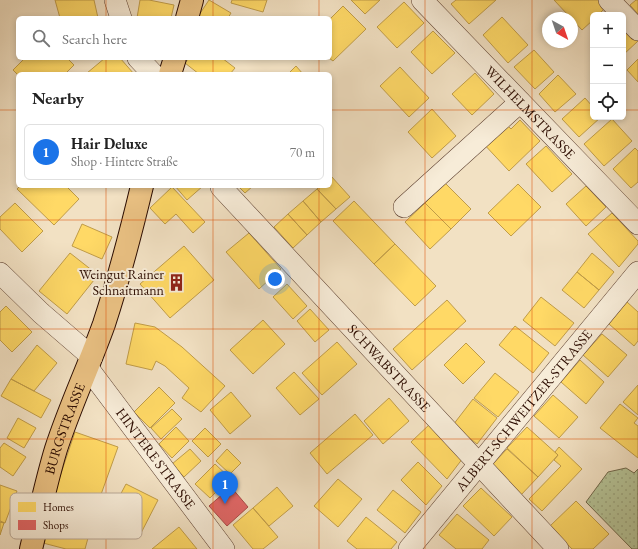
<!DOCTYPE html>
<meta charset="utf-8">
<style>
:root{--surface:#fff;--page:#f2f2f2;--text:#222;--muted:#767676;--line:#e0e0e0;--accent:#1a73e8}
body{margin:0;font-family:"EB Garamond",serif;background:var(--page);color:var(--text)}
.controls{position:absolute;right:12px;top:12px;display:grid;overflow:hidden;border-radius:6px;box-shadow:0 2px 6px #0003}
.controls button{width:36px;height:36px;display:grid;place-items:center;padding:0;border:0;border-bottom:1px solid var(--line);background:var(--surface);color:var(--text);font:20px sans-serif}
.compass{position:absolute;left:542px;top:12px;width:36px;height:36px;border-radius:50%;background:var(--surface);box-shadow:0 2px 6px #0003;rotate:140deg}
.you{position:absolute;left:275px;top:279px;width:14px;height:14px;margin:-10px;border:3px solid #fff;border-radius:50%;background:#1a73e8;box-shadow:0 0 0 6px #1a73e833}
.badge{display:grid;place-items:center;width:26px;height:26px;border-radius:50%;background:var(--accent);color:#fff;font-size:13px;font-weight:700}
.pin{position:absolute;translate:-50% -33px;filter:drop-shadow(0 1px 2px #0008)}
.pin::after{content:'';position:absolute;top:21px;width:14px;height:12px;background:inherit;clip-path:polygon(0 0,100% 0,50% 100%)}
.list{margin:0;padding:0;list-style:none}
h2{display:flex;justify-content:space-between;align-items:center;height:52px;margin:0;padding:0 16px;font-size:17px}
h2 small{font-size:13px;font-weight:400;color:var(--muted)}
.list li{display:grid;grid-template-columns:26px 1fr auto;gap:12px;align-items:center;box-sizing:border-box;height:56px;margin:0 8px 8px;padding:0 8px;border:1px solid var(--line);border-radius:6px}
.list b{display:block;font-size:15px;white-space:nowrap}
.list p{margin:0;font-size:13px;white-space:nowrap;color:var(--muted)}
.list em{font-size:13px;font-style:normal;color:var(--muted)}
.icon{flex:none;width:22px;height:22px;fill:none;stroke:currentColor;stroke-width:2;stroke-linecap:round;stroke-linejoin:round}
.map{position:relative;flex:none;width:638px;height:549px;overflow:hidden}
.search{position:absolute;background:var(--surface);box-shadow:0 2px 6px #0003;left:16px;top:16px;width:316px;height:44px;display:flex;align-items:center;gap:10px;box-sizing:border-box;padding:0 14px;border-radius:6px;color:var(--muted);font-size:15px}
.panel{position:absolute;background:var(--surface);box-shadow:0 2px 6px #0003;left:16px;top:72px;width:316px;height:116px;border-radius:6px}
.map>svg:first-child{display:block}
.grass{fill:url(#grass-dots);stroke:#71684c}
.homes{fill:#ffd966;stroke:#c09c48}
.shops{fill:#e06666;stroke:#aa4b48}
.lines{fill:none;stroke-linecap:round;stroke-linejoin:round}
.minor-casing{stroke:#5e4132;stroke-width:22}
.major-casing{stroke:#2c0c01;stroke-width:24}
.minor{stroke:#f7ecd8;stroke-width:21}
.major{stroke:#e9c082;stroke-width:22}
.grid{fill:none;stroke:#df550b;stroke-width:1;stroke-opacity:0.55}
.labels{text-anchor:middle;stroke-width:4;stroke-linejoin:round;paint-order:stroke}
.street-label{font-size:14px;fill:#2c0c01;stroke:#f7ecd8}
.poi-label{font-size:14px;fill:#2c0c01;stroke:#f7ecd8;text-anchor:end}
.key{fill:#f7ecd8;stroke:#baa998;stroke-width:1}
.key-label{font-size:11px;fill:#2c0c01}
</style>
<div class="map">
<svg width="638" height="549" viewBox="0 0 638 549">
<defs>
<pattern id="grass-dots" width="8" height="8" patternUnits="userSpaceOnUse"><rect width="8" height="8" fill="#b6c498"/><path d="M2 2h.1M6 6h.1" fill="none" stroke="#9da781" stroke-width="1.8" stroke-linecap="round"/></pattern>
</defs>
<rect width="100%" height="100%" fill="#f2e1c3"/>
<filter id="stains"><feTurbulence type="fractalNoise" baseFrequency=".005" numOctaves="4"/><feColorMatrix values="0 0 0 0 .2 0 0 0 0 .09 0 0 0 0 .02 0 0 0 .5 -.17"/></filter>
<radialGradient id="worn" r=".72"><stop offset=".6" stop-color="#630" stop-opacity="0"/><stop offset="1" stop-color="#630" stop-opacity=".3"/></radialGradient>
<path class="grass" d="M626 468 634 473 638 469V549H632L586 502 608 472Z"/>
<path class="homes" d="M55 0H94L98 18H60Z
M140 0H149L174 5 171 18H137Z
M209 0 231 13 228 18H197Z
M232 0H267L263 12 231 3Z
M351 0H380L365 14Z
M456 0H496L469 24 451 4Z
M554 0H598L605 8 598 15H593V20L582 30Z
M636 0H638V14L630 5Z
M404 2 424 23 397 48 377 27Z
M343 6 366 29 333 61 329 58 330 19Z
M502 17 528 45 508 63 483 35Z
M623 25 638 41 623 55Z
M433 31 455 53 432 74 411 52Z
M534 50 554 72 535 89 514 67Z
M25 58H67L74 65 65 74H18V75L13 70Z
M105 58H120L134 74H89L87 73Z
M189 58H222L235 68 230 74H199L185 63Z
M638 59V82L627 70Z
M296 66 303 74H288Z
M400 67 429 98 409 117 380 86Z
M475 73 494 94 472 115 452 94Z
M558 75 576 94 555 112 539 94Z
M585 98 593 107V117H601L579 137 562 119Z
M432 109 456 136 432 158 408 132Z
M612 119 632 141 604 166 584 144Z
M502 120 511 129 520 120 540 141 509 171 481 141Z
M546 146 572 174 552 192 526 164Z
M635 148 638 151V182L631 188 613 169Z
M331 176 350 197 336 209 317 189 320 186H330Z
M445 183 471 209 451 229 425 203Z
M518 184 541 207 511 236 488 213Z
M20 186H66L79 199 54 225 17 189Z
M175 186H203L187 200Z
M238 186H253L245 193Z
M586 186 606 207 586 226 566 204Z
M172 187 205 222 193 233 176 214 165 224 150 208Z
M317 189 336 209 321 222 303 201Z
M303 201 321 222 307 235 288 214Z
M354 201 395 244 374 264 333 221Z
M15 203 43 231 22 252 0 229V217Z
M425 203 451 229 430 249 405 222Z
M612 213 638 241V244L619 267 588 234Z
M288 214 307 235 293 248 274 227Z
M82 224 112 237 102 259 72 246Z
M249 233 281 269 259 289 226 252Z
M395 244 436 286 415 306 374 264Z
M184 246 214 280 170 318 140 284Z
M70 253 98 275 67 314 39 291Z
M592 253 614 272 599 290 577 272Z
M577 272 599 290 584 308 562 290Z
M287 284 307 306 293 319 273 297Z
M541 297 574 323 555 346 523 320Z
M447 300 466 321 412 370 393 349Z
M627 302 638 312V341L634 346 609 324Z
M6 306 32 332 12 352 0 340V312Z
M310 309 329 330 315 342 297 321Z
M263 320 285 344 253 374 230 350Z
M135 323 155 327 182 347 225 386 201 412 182 398 189 388 165 366 156 361 152 370 126 364Z
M515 326 549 353 533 373 499 345Z
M602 334 627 355 608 377 583 355Z
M337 342 357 364 322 395 302 373Z
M466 343 485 362 463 384 444 365Z
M37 345 57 363 34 391 11 379Z
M580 360 604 382 586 404 561 382Z
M294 372 319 399 300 415 276 388Z
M495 373 519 392 498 417 474 398Z
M11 379 51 400 41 418 1 396Z
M638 385V415L623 402Z
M159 387 175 403 150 428 134 412Z
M231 392 251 416 230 434 210 410Z
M553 395 578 417 559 438 534 416Z
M389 398 409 421 383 444 364 421Z
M473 399 497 418 477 444 453 425Z
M620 404 638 418 634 423 638 426V458L600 428Z
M172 409 182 419 161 439 151 428Z
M355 414 373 435 327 474 310 453Z
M18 418 36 428 24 448 7 438Z
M431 423 463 458 447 479 411 442Z
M176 427 189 441 172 458 159 444Z
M527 427 558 455 538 477 507 448Z
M205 428 221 444 208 457 192 441Z
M75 432 118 447 94 514 52 500Z
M4 443 26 457 13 476 0 467V448Z
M559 447 582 469 542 511 529 499 561 466 554 460 558 455 555 452Z
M190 449 201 461 184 477 172 464Z
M227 449 241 463 230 474 216 461Z
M507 449 538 477 520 496 490 467Z
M418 462 442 486 426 505 401 480Z
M215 464 230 478 210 498 195 484Z
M338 479 362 499 338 527 314 506Z
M126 484 158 500 139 537 107 520Z
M0 485 17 491 5 523 0 521Z
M277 487 293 506 269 526 253 508Z
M481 488 512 517 494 536 463 506Z
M393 490 421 512 405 533 377 510Z
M576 501 609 534 593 549H572L550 526Z
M253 508 278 537 263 549H253L233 525Z
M457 514 489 540 482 549H456L439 535Z
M50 517 91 527 85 549H66L43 543Z
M366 517 397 542 391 549H357L347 541Z
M0 522 4 523 0 535Z
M179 527 197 549H152Z"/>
<path class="shops" d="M231 487 248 507 227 526 209 506Z"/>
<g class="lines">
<defs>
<g id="minor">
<path d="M115 0 121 18"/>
<path id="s1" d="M422 0 638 224"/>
<path d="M609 0 638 30"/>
<path d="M138 58 153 74"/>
<path id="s2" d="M221 187 558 549"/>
<path d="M404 207 520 102"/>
<path d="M0 273 41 313 92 357"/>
<path id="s3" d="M88 368 224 549"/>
<path id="s4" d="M409 549 638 272"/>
</g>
<g id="major">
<path d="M187 18 192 0"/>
<path d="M170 74 175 58"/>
<path id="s5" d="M31 549C39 516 46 482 56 449 70 406 89 366 104 324 119 278 131 232 142 186"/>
</g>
</defs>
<use href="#minor" class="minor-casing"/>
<use href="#major" class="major-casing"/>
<use href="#minor" class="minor"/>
<use href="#major" class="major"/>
</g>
<path class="grid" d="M106 0V18M213 0V18M319 0V18M425 0V549M532 0V549M106 58V74M213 58V74M319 58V74M0 110H18M330 110H593M623 110H638M106 186V549M213 186V549M319 186V549M0 220H638M0 329H638M0 439H638"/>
<defs>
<symbol id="building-bare" viewBox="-9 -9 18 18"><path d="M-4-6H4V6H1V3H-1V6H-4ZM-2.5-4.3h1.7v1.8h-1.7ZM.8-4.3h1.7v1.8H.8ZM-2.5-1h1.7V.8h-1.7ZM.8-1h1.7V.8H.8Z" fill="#8f2418" stroke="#f7ecd8" stroke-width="2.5" paint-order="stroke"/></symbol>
</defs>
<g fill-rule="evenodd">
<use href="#building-bare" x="164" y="270" width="25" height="25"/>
</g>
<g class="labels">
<g class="street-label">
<text dy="5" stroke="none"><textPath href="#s1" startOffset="156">WILHELMSTRASSE</textPath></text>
<text dy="5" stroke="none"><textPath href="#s2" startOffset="247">SCHWABSTRASSE</textPath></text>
<text dy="5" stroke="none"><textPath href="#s4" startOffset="180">ALBERT-SCHWEITZER-STRASSE</textPath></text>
<text dy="5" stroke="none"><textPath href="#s5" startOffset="125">BURGSTRASSE</textPath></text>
<text dy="5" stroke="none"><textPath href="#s3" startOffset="113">HINTERE STRASSE</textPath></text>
</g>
<g class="poi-label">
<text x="164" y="279">Weingut Rainer<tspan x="164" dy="16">Schnaitmann</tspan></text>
</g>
</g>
<rect x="10" y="493" width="132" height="46" rx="6" class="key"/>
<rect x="18" y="502" width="18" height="10" fill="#ffd966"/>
<rect x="18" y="520" width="18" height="10" fill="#e06666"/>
<g class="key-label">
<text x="43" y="511">Homes</text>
<text x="43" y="529">Shops</text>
</g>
<rect width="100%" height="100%" filter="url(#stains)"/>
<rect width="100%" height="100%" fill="url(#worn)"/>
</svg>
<div class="controls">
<button>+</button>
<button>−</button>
<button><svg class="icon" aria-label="locate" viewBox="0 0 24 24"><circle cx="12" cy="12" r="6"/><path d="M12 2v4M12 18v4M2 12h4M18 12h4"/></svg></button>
</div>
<svg class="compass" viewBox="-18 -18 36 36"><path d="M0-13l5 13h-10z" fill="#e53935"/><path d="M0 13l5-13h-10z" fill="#767676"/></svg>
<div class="you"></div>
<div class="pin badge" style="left:225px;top:504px">1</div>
<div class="search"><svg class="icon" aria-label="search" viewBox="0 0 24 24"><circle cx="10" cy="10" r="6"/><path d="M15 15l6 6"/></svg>Search here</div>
<section class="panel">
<h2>Nearby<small></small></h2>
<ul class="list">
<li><span class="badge">1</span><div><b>Hair Deluxe</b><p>Shop · Hintere Straße</p></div><em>70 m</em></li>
</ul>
</section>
</div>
